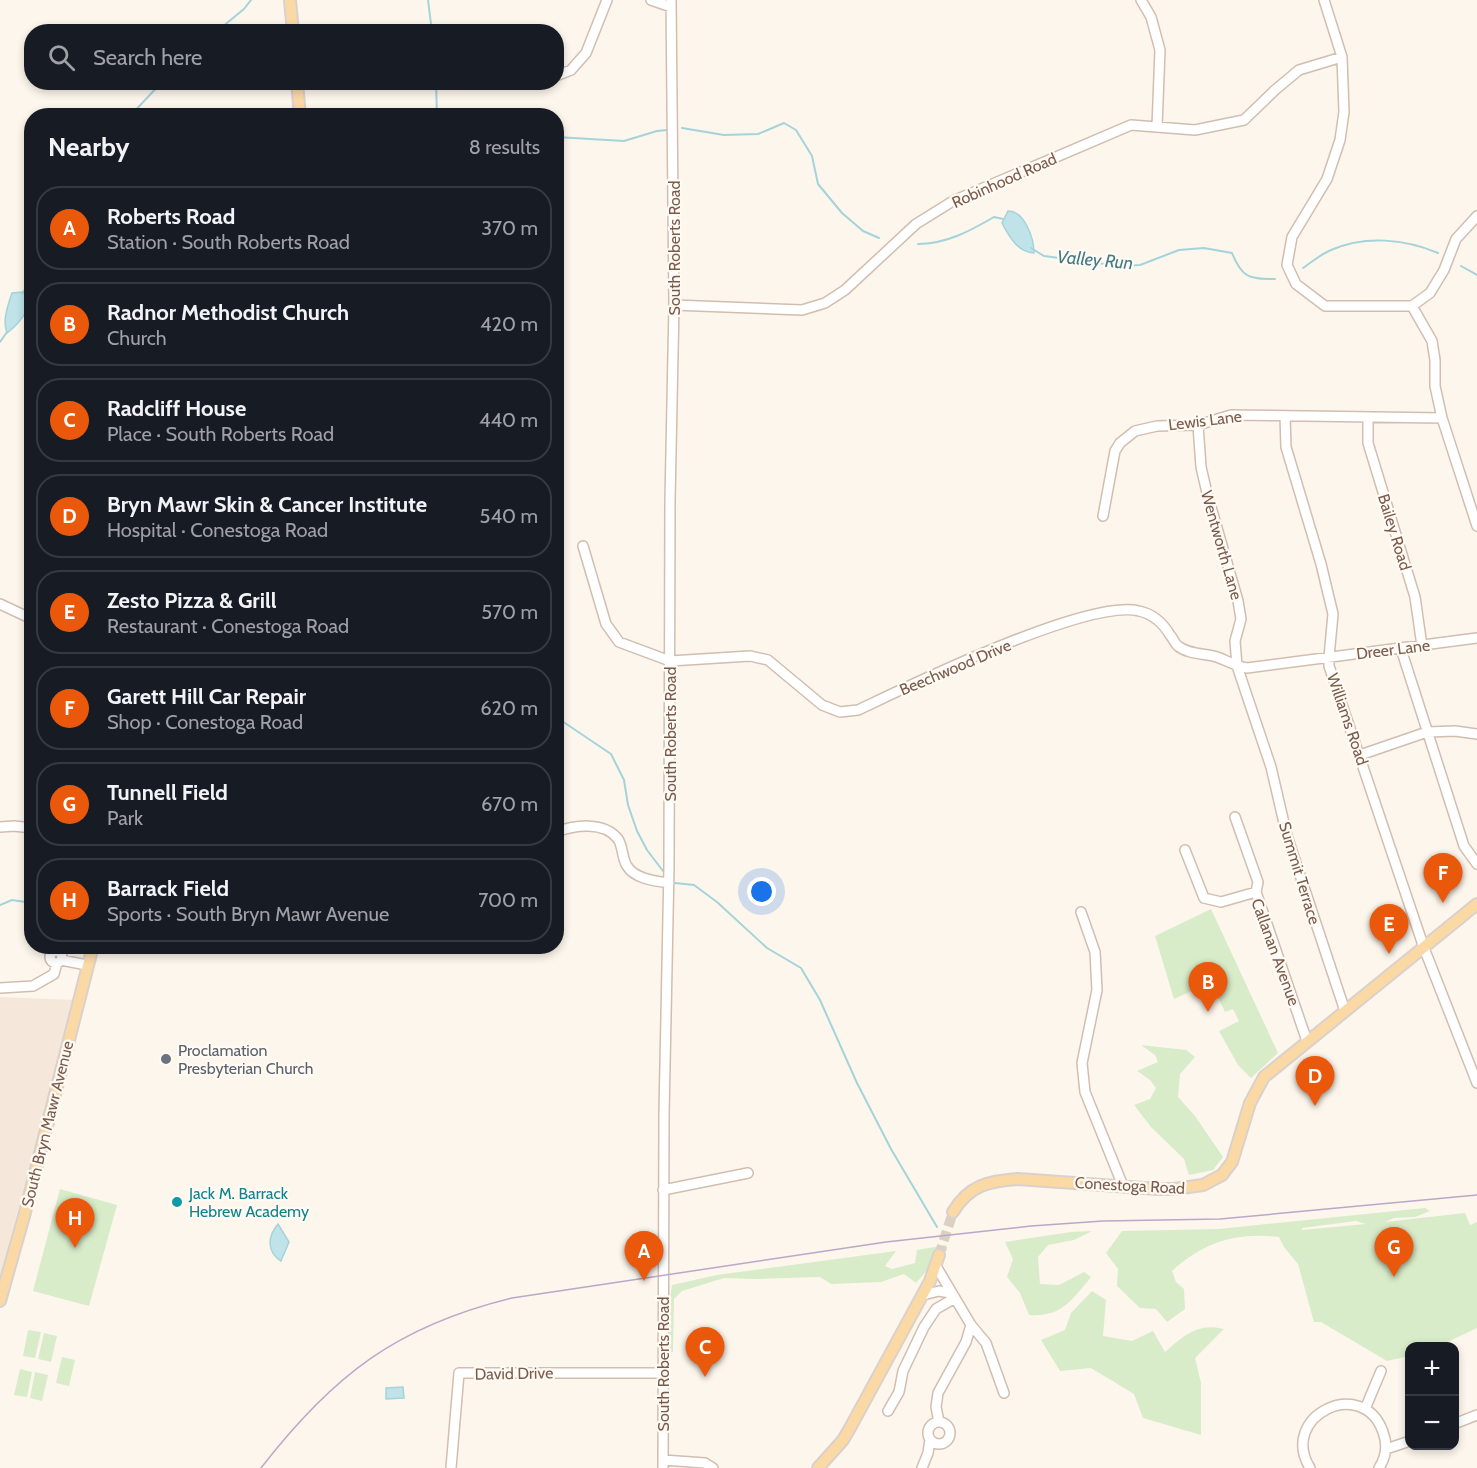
<!DOCTYPE html>
<meta charset="utf-8">
<style>
:root{--surface:#171b24;--page:#20242c;--text:#f1f3f6;--muted:#9ea1a6;--line:#363941;--accent:#ea580c}
body{margin:0;font-family:Cabin,sans-serif;background:var(--page);color:var(--text)}
.controls{position:absolute;right:18px;bottom:18px;display:grid;overflow:hidden;border-radius:12px;box-shadow:0 3px 9px #0003}
.controls button{width:54px;height:54px;display:grid;place-items:center;padding:0;border:0;border-bottom:2px solid var(--line);background:var(--surface);color:var(--text);font:30px sans-serif}
.you{position:absolute;left:762px;top:892px;width:21px;height:21px;margin:-15px;border:4px solid #fff;border-radius:50%;background:#1a73e8;box-shadow:0 0 0 9px #1a73e833}
.badge{display:grid;place-items:center;width:39px;height:39px;border-radius:50%;background:var(--accent);color:#fff;font-size:20px;font-weight:700}
.pin{position:absolute;translate:-50% -50px;filter:drop-shadow(0 2px 3px #0008)}
.pin::after{content:'';position:absolute;top:32px;width:21px;height:18px;background:inherit;clip-path:polygon(0 0,100% 0,50% 100%)}
.list{margin:0;padding:0;list-style:none}
h2{display:flex;justify-content:space-between;align-items:center;height:78px;margin:0;padding:0 24px;font-size:26px}
h2 small{font-size:20px;font-weight:400;color:var(--muted)}
.list li{display:grid;grid-template-columns:39px 1fr auto;gap:18px;align-items:center;box-sizing:border-box;height:84px;margin:0 12px 12px;padding:0 12px;border:2px solid var(--line);border-radius:24px}
.list b{display:block;font-size:22px;white-space:nowrap}
.list p{margin:0;font-size:20px;white-space:nowrap;color:var(--muted)}
.list em{font-size:20px;font-style:normal;color:var(--muted)}
.icon{flex:none;width:33px;height:33px;fill:none;stroke:currentColor;stroke-width:2;stroke-linecap:round;stroke-linejoin:round}
.map{position:relative;flex:none;width:1477px;height:1468px;overflow:hidden}
.search{position:absolute;background:var(--surface);box-shadow:0 3px 9px #0003;left:24px;top:24px;width:540px;height:66px;display:flex;align-items:center;gap:15px;box-sizing:border-box;padding:0 21px;border-radius:24px;color:var(--muted);font-size:22px}
.panel{position:absolute;background:var(--surface);box-shadow:0 3px 9px #0003;left:24px;top:108px;width:540px;height:846px;border-radius:24px}
.map>svg:first-child{display:block}
.residential{fill:#f5e8da}
.green{fill:#d8ecc9;fill-rule:evenodd}
.water{fill:#bfe3e8;stroke:#a5d3da;stroke-width:1.5}
.lines{fill:none;stroke-linecap:round;stroke-linejoin:round}
.stream{stroke:#a5d3da;stroke-width:2}
.major-tunnel{stroke:#dcd0c4;stroke-width:10;stroke-dasharray:10 5;stroke-linecap:butt}
.minor-casing{stroke:#d1beb0;stroke-width:12}
.major-casing{stroke:#dad1cd;stroke-width:14}
.minor{stroke:#fff;stroke-width:9}
.major{stroke:#fbd9a5;stroke-width:10}
.tram{stroke:#b9a8c9;stroke-width:1.5}
.worship-dot{fill:#6b7280;stroke:#fffaf3;stroke-width:2}
.culture-dot{fill:#0f9aa8;stroke:#fffaf3;stroke-width:2}
.labels{text-anchor:middle;stroke-width:4.5;stroke-linejoin:round;paint-order:stroke}
.street-label{font-size:16px;fill:#7a5c4d;stroke:#fffaf3}
.worship-label{font-size:16px;fill:#5b616d;stroke:#fffaf3;text-anchor:start}
.culture-label{font-size:16px;fill:#0d838f;stroke:#fffaf3;text-anchor:start}
.water-label{font-size:18px;font-style:italic;fill:#437c86;stroke:#fffaf3}
</style>
<div class="map">
<svg width="1477" height="1468" viewBox="0 0 1477 1468">
<rect width="100%" height="100%" fill="#fdf6ec"/>
<path class="residential" d="M0 997 75 1000 0 1276Z"/>
<path class="green" d="M1211 909 1278 1053 1251 1078 1238 1065 1219 1031 1239 1021 1233 1009 1225 1012 1217 995 1211 997 1205 985 1174 999 1155 936Z
M1141 1045 1186 1050 1195 1057 1180 1074 1178 1097 1195 1116 1223 1157 1213 1170 1189 1175 1184 1159 1151 1127 1134 1105 1150 1099 1156 1088 1150 1080 1137 1071 1158 1062 1155 1055Z
M60 1189 117 1205 89 1306 33 1291Z
M1425 1208 1430 1211 1415 1217 1394 1218 1385 1222 1465 1213 1470 1225 1477 1222V1328L1439 1346H1410L1409 1356 1387 1361 1321 1322H1314L1298 1264 1284 1247 1279 1237C1236 1232 1204 1242 1172 1271L1176 1282 1184 1289 1185 1309 1167 1322 1156 1309 1140 1308 1117 1286 1118 1269 1106 1253 1122 1231 1219 1229ZM1356 1221 1366 1224 1302 1230V1228Z
M1092 1231 1074 1240 1048 1245 1038 1257 1040 1284 1059 1285 1084 1272 1091 1277C1071 1301 1062 1317 1029 1315L1020 1293 1007 1277 1013 1259 1005 1242 1071 1232Z
M946 1245 947 1251 933 1254 930 1267 916 1283 904 1274 881 1282 831 1284 820 1277 757 1279 724 1278 682 1291 674 1299 673 1352H669L670 1299 672 1285 717 1275 896 1251 885 1266 892 1269 915 1263 917 1250Z
M1092 1291 1106 1300 1103 1336 1132 1341 1153 1331 1165 1352C1183 1336 1198 1322 1224 1329L1195 1358 1201 1383V1435L1143 1418 1134 1394 1091 1368 1060 1371 1041 1340 1065 1330 1071 1313Z
M28 1330 41 1332 35 1358 23 1356Z
M44 1333 57 1336 51 1362 38 1359Z
M62 1357 75 1360 69 1386 56 1383Z
M20 1369 32 1372 27 1397 14 1395Z
M35 1372 48 1375 42 1401 30 1398Z"/>
<path class="water" d="M1008 211C1025 211 1034 239 1034 253 1017 252 1009 236 1002 223Z
M23 292 31 296C32 308 17 326 7 333 2 321 8 305 12 293Z
M278 1224 289 1242 281 1261C267 1252 267 1237 278 1224Z
M403 1387 404 1398 386 1399V1388Z"/>
<g class="lines">
<path class="stream" d="M428 0 432 32
M216 32 244 9 251 0
M436 82 437 116
M130 116 162 82
M682 128 724 135 758 134 784 123 796 130 812 156 818 184 842 213 863 231 879 238
M556 137 624 141 657 131 667 130
M918 244C946 244 970 231 994 217L1003 219
M1031 248 1044 256 1120 266 1140 265 1179 250 1204 248 1232 253C1242 278 1249 279 1275 279
M1461 266 1477 275
M1303 268C1312 262 1321 254 1331 250 1365 235 1405 239 1438 253
M23 293 32 277
M0 342 7 332
M556 717 611 754 624 780 628 805 637 831 647 850 663 871
M675 883 694 885 717 902 767 948 801 968 820 1000 857 1083 891 1149 937 1227
M0 905 12 900 32 903"/>
<path class="major-tunnel" d="M939 1255 953 1212"/>
<defs>
<path id="minor" d="M651 0 671 7
M1141 0 1151 17 1160 50 1157 127
M1324 0 1342 57 1344 112 1340 140 1327 179 1292 237 1287 265 1296 284 1325 306H1412L1430 293 1444 270 1456 239 1477 216
M556 76 571 70 586 53 607 0
M674 305 802 310 825 303 845 290 916 224 953 201 1131 125 1195 130 1244 120 1275 90 1299 70 1342 57
M1412 306 1432 341 1435 360V386L1442 418 1477 526
M1285 416 1286 447 1321 564 1333 614 1329 657V666L1424 948 1477 1083
M1368 418V443L1415 597 1422 646
M1198 425 1201 467 1207 493 1238 601 1241 619 1235 641 1237 666 1271 767 1287 836 1345 1011
M1103 516 1115 451 1120 443 1135 431 1157 426 1198 425 1231 415 1442 418
M583 546 606 624 619 642 670 661 750 656 768 660 822 705 840 712 858 710C911 685 1089 598 1139 611 1153 614 1163 623 1170 635 1173 638 1175 644 1178 646 1189 655 1205 653 1217 657 1228 661 1235 666 1247 668L1477 638
M0 604 32 619
M1401 649 1464 846 1477 864
M1360 755 1427 732 1455 731 1477 734
M1235 817 1258 882 1256 892
M0 827 14 826 32 828
M556 832C575 825 604 821 618 839 623 846 622 859 627 866 635 879 655 881 669 883
M1185 850 1204 898 1221 902 1256 892 1307 1041
M1081 912 1095 952 1097 990 1082 1063 1085 1092 1123 1186
M50 957a6 6 0 1 1 12 0a6 6 0 1 1-12 0Z
M61 960 87 965
M0 988 33 986 54 974 57 963
M663 1190 748 1173
M936 1266 971 1325 986 1343 1004 1393
M923 1295 939 1291 950 1293
M1365 1409 1381 1371
M888 1411 899 1392 903 1371 924 1327 936 1309 955 1298
M939 1422 936 1407 938 1393 966 1342 971 1325
M928 1433a11 11 0 1 1 22 0a11 11 0 1 1-22 0Z
M1454 1424 1477 1415
M1386 1449 1410 1441
M663 1460 705 1463 713 1468
M451 1468 459 1373H664
M663 1468 664 1115 669 867 670 500 674 305 671 0
M922 1468 928 1453 930 1439
M1310 1468C1278 1416 1363 1375 1383 1432 1388 1445 1386 1457 1379 1468"/>
<path id="major" d="M290 0 293 32
M297 82 300 116
M953 1212C969 1185 989 1181 1018 1179L1158 1189H1174L1203 1185 1222 1175 1232 1162 1250 1103 1264 1077 1477 904
M0 1301 24 1216 93 946
M818 1468 843 1440 850 1428 930 1281 939 1255"/>
</defs>
<use href="#minor" class="minor-casing"/>
<use href="#major" class="major-casing"/>
<use href="#minor" class="minor"/>
<use href="#major" class="major"/>
<path class="tram" d="M261 1468C333 1375 397 1326 512 1298L886 1242 1031 1226 1103 1221 1220 1219 1477 1195"/>
</g>
<circle class="worship-dot" cx="166" cy="1059" r="6"/>
<circle class="culture-dot" cx="177" cy="1202" r="6"/>
<g class="labels">
<g class="street-label">
<text transform="translate(1004 180) rotate(-24)" y="6">Robinhood Road</text>
<text transform="translate(674 248) rotate(-90)" y="6">South Roberts Road</text>
<text transform="translate(1205 420) rotate(-7)" y="6">Lewis Lane</text>
<text transform="translate(1395 532) rotate(73)" y="6">Bailey Road</text>
<text transform="translate(1222 545) rotate(74)" y="6">Wentworth Lane</text>
<text transform="translate(1393 649) rotate(-7)" y="6">Dreer Lane</text>
<text transform="translate(955 667) rotate(-23)" y="6">Beechwood Drive</text>
<text transform="translate(1348 719) rotate(71)" y="6">Williams Road</text>
<text transform="translate(670 734) rotate(-90)" y="6">South Roberts Road</text>
<text transform="translate(1300 873) rotate(73)" y="6">Summit Terrace</text>
<text transform="translate(1276 952) rotate(70)" y="6">Callanan Avenue</text>
<text transform="translate(47 1124) rotate(-76)" y="6">South Bryn Mawr Avenue</text>
<text transform="translate(1130 1185) rotate(3)" y="6">Conestoga Road</text>
<text transform="translate(663 1364) rotate(-90)" y="6">South Roberts Road</text>
<text transform="translate(514 1373) rotate(-1)" y="6">David Drive</text>
</g>
<g class="worship-label">
<text x="178" y="1056">Proclamation<tspan x="178" dy="18">Presbyterian Church</tspan></text>
</g>
<g class="culture-label">
<text x="189" y="1199">Jack M. Barrack<tspan x="189" dy="18">Hebrew Academy</tspan></text>
</g>
<g class="water-label">
<text transform="translate(1095 260) rotate(5)" y="6">Valley Run</text>
</g>
</g>
</svg>
<div class="controls">
<button>+</button>
<button>−</button>
</div>
<div class="you"></div>
<div class="pin badge" style="left:644px;top:1281px">A</div>
<div class="pin badge" style="left:1208px;top:1012px">B</div>
<div class="pin badge" style="left:705px;top:1377px">C</div>
<div class="pin badge" style="left:1315px;top:1106px">D</div>
<div class="pin badge" style="left:1389px;top:954px">E</div>
<div class="pin badge" style="left:1443px;top:903px">F</div>
<div class="pin badge" style="left:1394px;top:1277px">G</div>
<div class="pin badge" style="left:75px;top:1248px">H</div>
<div class="search"><svg class="icon" aria-label="search" viewBox="0 0 24 24"><circle cx="10" cy="10" r="6"/><path d="M15 15l6 6"/></svg>Search here</div>
<section class="panel">
<h2>Nearby<small>8 results</small></h2>
<ul class="list">
<li><span class="badge">A</span><div><b>Roberts Road</b><p>Station · South Roberts Road</p></div><em>370 m</em></li>
<li><span class="badge">B</span><div><b>Radnor Methodist Church</b><p>Church</p></div><em>420 m</em></li>
<li><span class="badge">C</span><div><b>Radcliff House</b><p>Place · South Roberts Road</p></div><em>440 m</em></li>
<li><span class="badge">D</span><div><b>Bryn Mawr Skin &amp; Cancer Institute</b><p>Hospital · Conestoga Road</p></div><em>540 m</em></li>
<li><span class="badge">E</span><div><b>Zesto Pizza &amp; Grill</b><p>Restaurant · Conestoga Road</p></div><em>570 m</em></li>
<li><span class="badge">F</span><div><b>Garett Hill Car Repair</b><p>Shop · Conestoga Road</p></div><em>620 m</em></li>
<li><span class="badge">G</span><div><b>Tunnell Field</b><p>Park</p></div><em>670 m</em></li>
<li><span class="badge">H</span><div><b>Barrack Field</b><p>Sports · South Bryn Mawr Avenue</p></div><em>700 m</em></li>
</ul>
</section>
</div>
